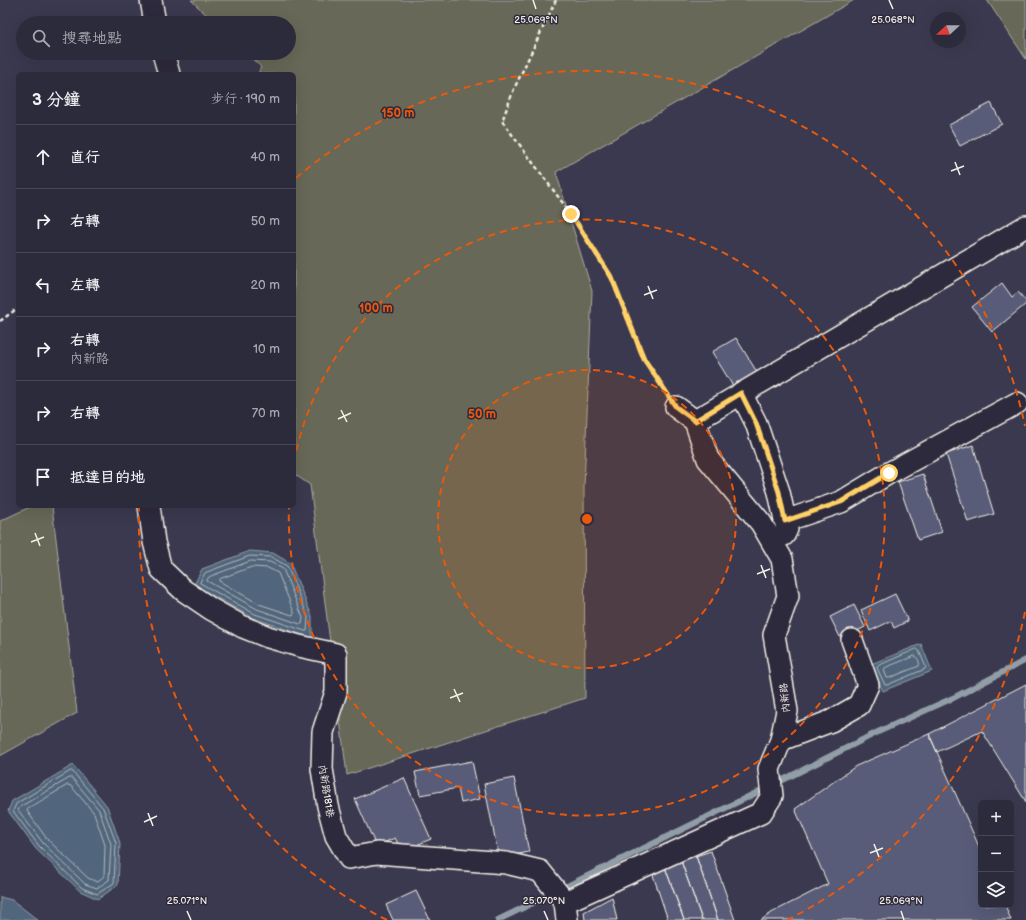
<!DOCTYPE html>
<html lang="zh-TW">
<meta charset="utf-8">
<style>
:root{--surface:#2c2b3b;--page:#383746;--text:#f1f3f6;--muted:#a6a7af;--line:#484755}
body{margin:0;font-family:"Balsamiq Sans","LXGW WenKai TC",sans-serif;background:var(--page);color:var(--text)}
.controls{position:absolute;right:12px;bottom:12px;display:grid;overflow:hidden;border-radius:6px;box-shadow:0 4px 16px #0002}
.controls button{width:36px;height:36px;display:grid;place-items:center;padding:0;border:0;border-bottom:1px solid var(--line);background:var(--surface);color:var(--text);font:20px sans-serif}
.compass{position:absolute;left:930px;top:12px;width:36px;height:36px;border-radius:50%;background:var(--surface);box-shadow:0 4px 16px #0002;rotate:248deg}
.stop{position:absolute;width:12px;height:12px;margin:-9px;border:3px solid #ffd166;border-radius:50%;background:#fff}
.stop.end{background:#ffd166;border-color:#fff;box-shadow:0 1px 4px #0008}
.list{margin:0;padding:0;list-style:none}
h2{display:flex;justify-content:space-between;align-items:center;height:52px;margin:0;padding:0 16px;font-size:17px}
h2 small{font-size:13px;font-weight:400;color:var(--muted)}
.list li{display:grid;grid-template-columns:26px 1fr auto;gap:12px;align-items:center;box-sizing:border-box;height:64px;padding:0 16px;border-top:1px solid var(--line)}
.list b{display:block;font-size:15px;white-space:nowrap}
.list p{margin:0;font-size:13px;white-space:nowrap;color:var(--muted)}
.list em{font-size:13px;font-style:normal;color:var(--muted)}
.icon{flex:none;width:22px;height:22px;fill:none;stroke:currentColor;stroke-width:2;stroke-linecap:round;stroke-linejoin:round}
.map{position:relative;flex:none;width:1026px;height:920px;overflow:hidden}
.search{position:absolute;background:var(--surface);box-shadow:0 4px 16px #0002;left:16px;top:16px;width:280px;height:44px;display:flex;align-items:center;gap:10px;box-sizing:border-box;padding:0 14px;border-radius:22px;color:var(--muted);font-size:15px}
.panel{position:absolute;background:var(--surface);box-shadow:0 4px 16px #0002;left:16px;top:72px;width:280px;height:436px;border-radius:6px}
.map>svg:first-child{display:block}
.green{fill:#676859;stroke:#aeaca0}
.water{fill:#51667c;stroke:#929ea7}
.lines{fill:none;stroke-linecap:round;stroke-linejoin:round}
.shore{stroke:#b3b9bd;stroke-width:1}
.stream{stroke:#929ea7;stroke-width:6}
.building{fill:#585c78;stroke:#f4f1e8}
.minor-casing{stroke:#f4f1e8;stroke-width:24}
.path{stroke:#f4f1e8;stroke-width:2.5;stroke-dasharray:4 3;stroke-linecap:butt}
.minor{stroke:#2f2a3d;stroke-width:21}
.route{stroke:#ffd166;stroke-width:5}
.ticks{fill:none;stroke:#f4f1e8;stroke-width:1.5}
.ring{fill:none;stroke:#e8590c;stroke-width:2;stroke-dasharray:7 5}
.labels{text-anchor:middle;stroke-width:3;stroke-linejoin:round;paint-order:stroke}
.street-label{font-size:10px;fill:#f4f1e8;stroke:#2f2a3d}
.ticks-label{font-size:10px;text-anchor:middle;fill:#f4f1e8;stroke:#2f2a3d;stroke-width:3;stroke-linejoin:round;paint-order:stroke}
.centre{fill:#e8590c;stroke:#2f2a3d;stroke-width:2}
.ring-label{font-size:12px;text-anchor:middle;font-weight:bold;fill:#e8590c;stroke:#2f2a3d;stroke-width:3;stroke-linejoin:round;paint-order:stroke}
</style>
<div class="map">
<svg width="1026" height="920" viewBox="0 0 1026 920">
<rect width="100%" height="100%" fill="#3b394f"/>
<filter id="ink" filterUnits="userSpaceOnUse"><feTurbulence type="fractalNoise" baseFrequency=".025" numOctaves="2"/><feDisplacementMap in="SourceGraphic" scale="8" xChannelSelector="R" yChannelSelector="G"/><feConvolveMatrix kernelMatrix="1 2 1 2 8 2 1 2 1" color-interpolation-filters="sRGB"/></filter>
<g filter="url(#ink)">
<path class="green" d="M191 0H854L556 172 592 291 584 487 585 698 347 775 310 485 294 474V74H258L261 67 246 53H289V23H215Z
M987 0H1026V59Z
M32 506H52L77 713 0 756V521Z"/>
<path class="water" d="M250 551 273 553 290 563 312 616V638L253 618 194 585 202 569Z
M921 644 932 671 883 691 871 664Z
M73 765 107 806 120 843 118 885 98 899 80 891 36 849 8 811 12 801Z
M0 897 12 900 38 920H0Z"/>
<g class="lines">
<path class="shore" d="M250 556 271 557 287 566 308 617 307 631H305L255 614 200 583V582L205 573Z
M251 561 270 562 283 569 303 618 302 624H300L257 609 207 581V580L209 577Z
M252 567 268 568 278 573 294 612V614L292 615 259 604 219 581 220 579Z
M917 649 919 651 926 667 925 669 887 685H885L877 668 878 666Z
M915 656C918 657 920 663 919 666L889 678H887L884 670 885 668Z
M71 771 73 772 103 808 116 843 114 883 97 894 82 888 39 846 13 811 16 804Z
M70 778H72L99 810 111 844 109 880 97 888 85 884 43 843 18 810 20 807Z
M68 785 71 786 94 813 105 845 104 876 97 882 88 878 47 839 27 811 28 809Z"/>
<path class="stream" d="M779 782 878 732 955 697 1026 660
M498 920 762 790"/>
</g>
<path class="building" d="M991 103 1002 124 960 146 949 125Z
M1002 283 1012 297 1018 292 1026 301V304L992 332 972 307Z
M736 338 760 377 736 391 712 352Z
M973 445 994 514 968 522 946 454Z
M923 474 942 532 918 540 898 482Z
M895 594 908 621 894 628 891 621 870 631 861 610Z
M854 605 865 627 841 639 830 617Z
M1026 684V802L982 731 937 752 929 734Z
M929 734 981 851V905H1005L1011 920H761L773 912 828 884 795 809 856 766Z
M472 761 480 799 461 803 458 788 420 795 415 772Z
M404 778 431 839 402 851 395 838 376 846 355 799Z
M514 778 529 852 499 858 484 784Z
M711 851 735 920H718L696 856Z
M696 856 718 920H702L681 861Z
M681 861 702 920H684L665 867Z
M665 867 684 920H668L652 872Z
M416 891 430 920H393L386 905Z
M612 897 617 920H585L584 912Z"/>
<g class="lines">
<defs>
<path id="minor" d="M151 0 155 23
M163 53 169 74
M741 393 756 423 779 492 787 529 784 535
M695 421 1026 226
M149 506 154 542 161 569 183 590 211 609 243 627 268 637 299 646 336 654V692L323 732 322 769 328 806 336 836 349 858 377 853 506 863 540 871 565 902
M785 521 841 502 889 473 1017 403
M781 740 831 721 859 705 868 685 852 640
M567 920 565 902 761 813 772 796 769 769 781 740 787 711 774 635 788 596 782 559 761 523 708 459 695 421 676 407"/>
</defs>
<use href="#minor" class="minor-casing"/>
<path class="path" d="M556 0 514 89 502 121 571 214 612 279 644 359 666 391
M0 321 18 308"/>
<use href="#minor" class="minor"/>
</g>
</g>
<g class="lines" filter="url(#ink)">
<path class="route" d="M571 214 612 278 644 359 676 407 695 421 741 393 756 423 779 492 785 521 841 502 889 473"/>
</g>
<path class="ticks" d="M533 0 536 9M889 0 893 9M955 162 960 175M951 171 964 166M648 286 653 299M644 295 657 290M341 410 347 422M338 419 351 413M35 533 40 546M31 542 44 537M761 565 766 578M757 574 770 569M454 689 460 702M450 698 463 693M148 813 153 826M144 822 157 816M874 844 879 857M870 853 883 848M187 911 191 920M544 911 548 920M901 911 904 920"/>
<circle cx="587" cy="519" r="149" fill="#e8590c" fill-opacity=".12"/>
<g class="ring">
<circle cx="587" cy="519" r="149"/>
<path d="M294 462A298 298 0 1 1 289 506"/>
<path d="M1025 612A448 448 0 0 1 787 920M387 920A448 448 0 0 1 139 507M296 178A448 448 0 0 1 1025 426"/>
</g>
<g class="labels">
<g class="street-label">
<text transform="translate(784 698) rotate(-96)" y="4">內新路</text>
<text transform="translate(327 791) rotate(81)" y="4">內新路181巷</text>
</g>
</g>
<g class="ticks-label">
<text x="536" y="23">25.069°N</text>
<text x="893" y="23">25.068°N</text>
<text x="187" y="904">25.071°N</text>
<text x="544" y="904">25.070°N</text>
<text x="901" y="904">25.069°N</text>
</g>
<circle cx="587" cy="519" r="6" class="centre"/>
<g class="ring-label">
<text x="398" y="117">150 m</text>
<text x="376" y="312">100 m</text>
<text x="482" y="418">50 m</text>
</g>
</svg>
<div class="controls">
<button>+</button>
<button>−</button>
<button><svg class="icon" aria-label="layers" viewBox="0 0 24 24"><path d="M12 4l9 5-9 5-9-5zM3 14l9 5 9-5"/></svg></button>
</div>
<svg class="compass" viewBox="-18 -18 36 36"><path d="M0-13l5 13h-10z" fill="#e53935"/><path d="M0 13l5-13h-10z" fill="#a6a7af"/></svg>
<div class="stop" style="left:889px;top:473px"></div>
<div class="stop end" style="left:571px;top:214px"></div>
<div class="search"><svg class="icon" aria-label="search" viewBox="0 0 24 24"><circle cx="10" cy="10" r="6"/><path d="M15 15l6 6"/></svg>搜尋地點</div>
<section class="panel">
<h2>3 分鐘<small>步行 · 190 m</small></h2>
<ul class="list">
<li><svg class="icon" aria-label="ahead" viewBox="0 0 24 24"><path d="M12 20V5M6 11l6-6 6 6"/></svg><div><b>直行</b></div><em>40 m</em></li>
<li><svg class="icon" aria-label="right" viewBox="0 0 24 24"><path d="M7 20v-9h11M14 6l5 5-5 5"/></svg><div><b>右轉</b></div><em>50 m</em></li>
<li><svg class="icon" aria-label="left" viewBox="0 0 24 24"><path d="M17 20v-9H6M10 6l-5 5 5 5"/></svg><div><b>左轉</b></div><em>20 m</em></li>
<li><svg class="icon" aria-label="right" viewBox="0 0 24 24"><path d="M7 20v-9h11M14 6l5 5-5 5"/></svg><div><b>右轉</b><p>內新路</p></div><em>10 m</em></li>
<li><svg class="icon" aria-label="right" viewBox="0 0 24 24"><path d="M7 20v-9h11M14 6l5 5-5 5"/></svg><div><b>右轉</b></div><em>70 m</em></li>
<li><svg class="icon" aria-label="arrive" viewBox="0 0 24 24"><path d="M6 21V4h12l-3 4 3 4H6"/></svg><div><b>抵達目的地</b></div></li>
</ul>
</section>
</div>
